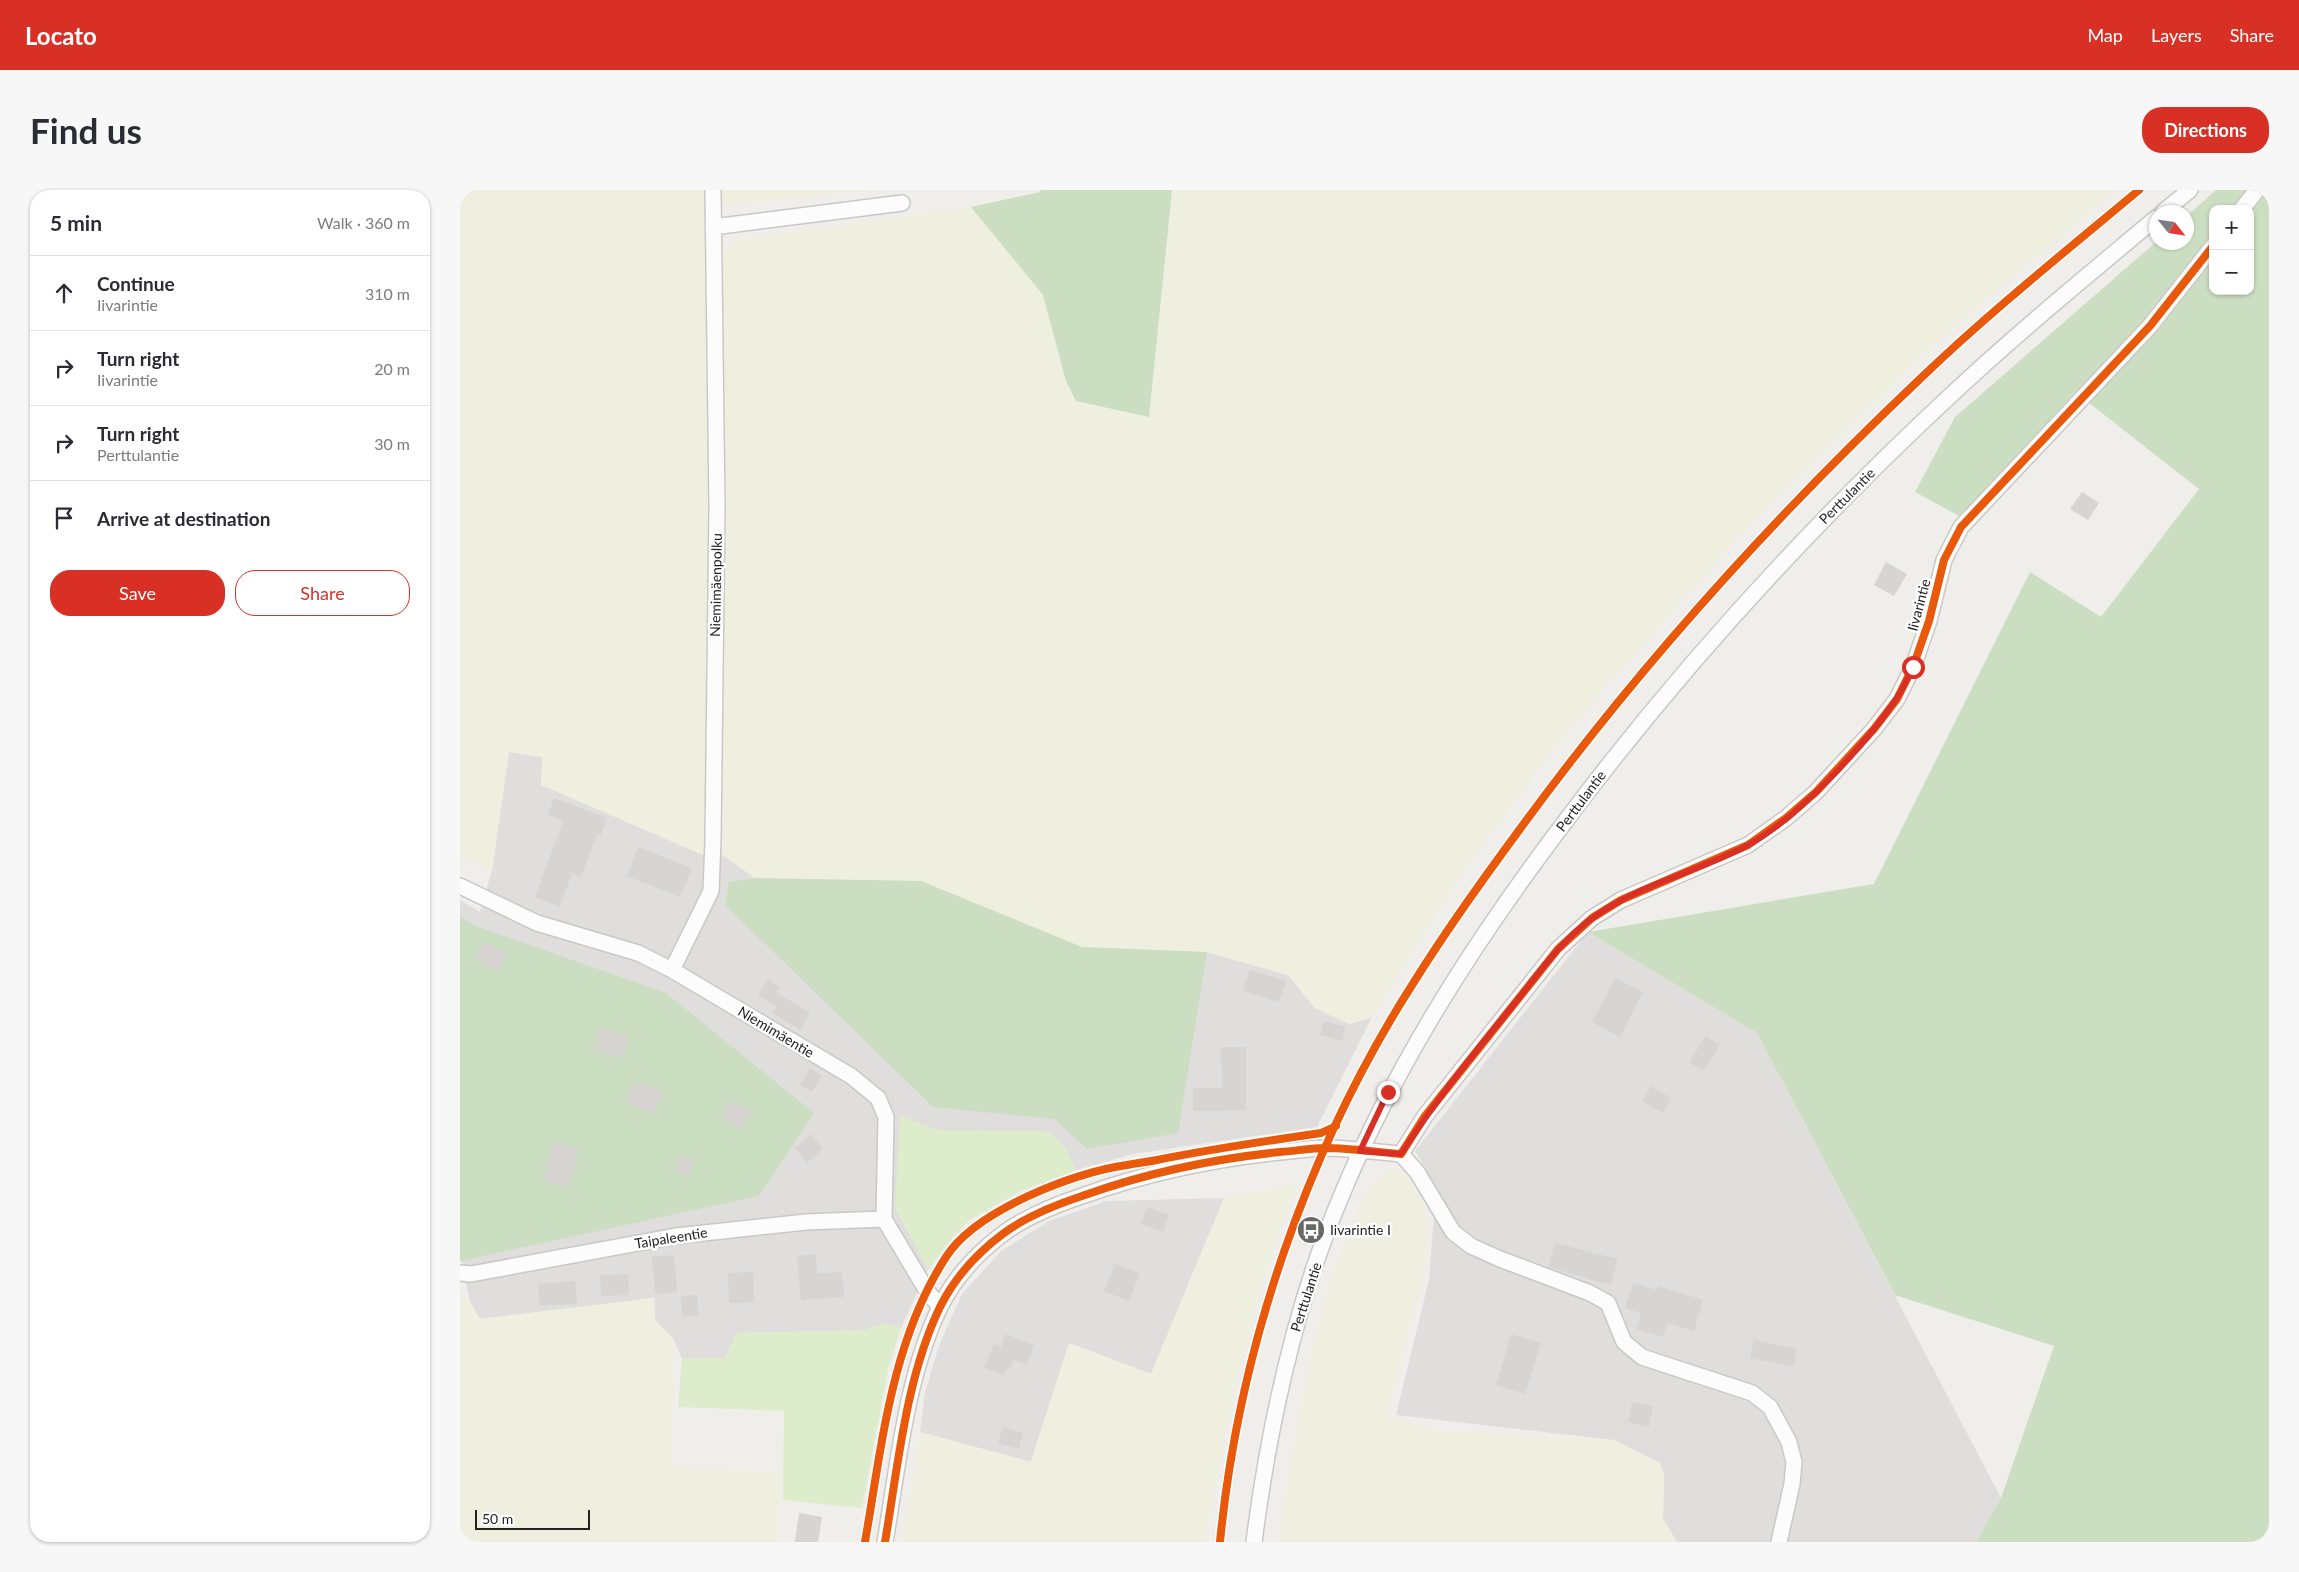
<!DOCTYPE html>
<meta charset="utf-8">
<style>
:root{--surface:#fff;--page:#f7f7f7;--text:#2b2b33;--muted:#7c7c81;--line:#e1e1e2;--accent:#d93025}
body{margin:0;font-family:Lato,sans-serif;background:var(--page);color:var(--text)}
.controls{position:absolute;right:15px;top:15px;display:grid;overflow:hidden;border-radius:10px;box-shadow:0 1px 4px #0004}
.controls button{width:45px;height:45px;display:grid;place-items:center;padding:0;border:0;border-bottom:1px solid var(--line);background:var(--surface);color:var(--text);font:25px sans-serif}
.compass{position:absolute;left:1689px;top:15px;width:45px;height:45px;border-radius:50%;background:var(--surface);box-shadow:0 1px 4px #0004;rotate:120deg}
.scale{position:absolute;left:15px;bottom:12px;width:115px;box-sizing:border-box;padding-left:5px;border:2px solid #222;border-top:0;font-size:14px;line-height:18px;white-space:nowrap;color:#222;-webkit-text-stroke:4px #fff;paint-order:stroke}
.stop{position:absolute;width:15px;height:15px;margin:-11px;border:4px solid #d93025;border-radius:50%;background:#fff}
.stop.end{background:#d93025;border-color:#fff;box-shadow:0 1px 5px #0008}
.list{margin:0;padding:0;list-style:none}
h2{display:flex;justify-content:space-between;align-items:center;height:65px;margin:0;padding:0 20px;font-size:21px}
h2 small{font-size:16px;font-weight:400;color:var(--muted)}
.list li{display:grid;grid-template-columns:32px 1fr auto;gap:15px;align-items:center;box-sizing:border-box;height:75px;padding:0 20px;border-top:1px solid var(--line)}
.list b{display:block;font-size:19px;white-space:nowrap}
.list p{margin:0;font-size:16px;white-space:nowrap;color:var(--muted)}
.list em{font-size:16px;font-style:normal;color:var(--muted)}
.actions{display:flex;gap:10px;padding:15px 20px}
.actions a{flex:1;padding:11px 0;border:1px solid var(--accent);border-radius:20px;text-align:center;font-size:18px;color:var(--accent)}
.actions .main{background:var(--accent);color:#fff}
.icon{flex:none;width:28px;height:28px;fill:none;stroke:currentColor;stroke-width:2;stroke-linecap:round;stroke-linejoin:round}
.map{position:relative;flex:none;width:1809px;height:1352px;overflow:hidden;border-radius:20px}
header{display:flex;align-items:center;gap:30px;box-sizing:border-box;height:70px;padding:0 25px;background:var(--accent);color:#fff}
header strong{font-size:24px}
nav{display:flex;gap:28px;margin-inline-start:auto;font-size:18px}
.intro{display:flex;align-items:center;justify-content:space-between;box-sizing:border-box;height:120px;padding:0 30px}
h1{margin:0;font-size:35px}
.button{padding:12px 22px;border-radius:20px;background:var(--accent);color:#fff;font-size:18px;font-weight:700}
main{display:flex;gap:30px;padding:0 30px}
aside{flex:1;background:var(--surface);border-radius:20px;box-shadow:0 1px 4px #0004}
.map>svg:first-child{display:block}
.residential{fill:#dfdedc}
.farmland{fill:#efefdf}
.grass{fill:#ddeccb}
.forest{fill:#cbdec1;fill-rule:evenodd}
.building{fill:#d7d4d2}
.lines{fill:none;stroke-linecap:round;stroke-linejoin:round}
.minor-casing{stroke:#c9c8c7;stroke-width:18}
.path{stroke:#dccecd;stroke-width:2.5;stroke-dasharray:2.5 2.5;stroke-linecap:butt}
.minor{stroke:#fdfcfc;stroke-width:15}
.cycleway-casing{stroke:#fff;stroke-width:11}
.cycleway{stroke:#e8590c;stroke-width:8}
.route{stroke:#d93025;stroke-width:6}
.labels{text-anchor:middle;stroke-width:5;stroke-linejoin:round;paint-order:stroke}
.street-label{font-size:14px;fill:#222;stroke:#fff}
.poi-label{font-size:14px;fill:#222;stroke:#fff;text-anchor:start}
</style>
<header>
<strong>Locato</strong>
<nav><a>Map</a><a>Layers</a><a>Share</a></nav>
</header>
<div class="intro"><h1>Find us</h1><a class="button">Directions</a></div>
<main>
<aside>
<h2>5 min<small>Walk · 360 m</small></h2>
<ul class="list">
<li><svg class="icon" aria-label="ahead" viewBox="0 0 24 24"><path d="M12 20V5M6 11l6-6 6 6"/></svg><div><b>Continue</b><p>Iivarintie</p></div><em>310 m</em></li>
<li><svg class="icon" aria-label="right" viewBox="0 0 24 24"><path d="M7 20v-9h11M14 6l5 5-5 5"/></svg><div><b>Turn right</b><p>Iivarintie</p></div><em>20 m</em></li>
<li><svg class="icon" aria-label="right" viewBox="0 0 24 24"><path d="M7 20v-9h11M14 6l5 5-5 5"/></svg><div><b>Turn right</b><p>Perttulantie</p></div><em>30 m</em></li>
<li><svg class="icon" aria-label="arrive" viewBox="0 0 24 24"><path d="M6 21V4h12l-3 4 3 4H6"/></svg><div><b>Arrive at destination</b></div></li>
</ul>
<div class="actions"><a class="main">Save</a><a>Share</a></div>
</aside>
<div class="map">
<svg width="1809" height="1352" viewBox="0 0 1809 1352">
<rect width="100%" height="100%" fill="#f0eeeb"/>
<path class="residential" d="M49 562 82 567 245 666 263 665 295 688 461 691 622 757 747 762 828 785 855 818 889 834 912 827 857 937 673 964 616 980 562 1000 509 1030 492 1048 468 1079 441 1138 425 1133 407 1140 276 1143 266 1168 222 1169 214 1150 195 1130 194 1108 20 1129 10 1112 2 1071H0V710L20 722 32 680Z
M1128 742 1297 843 1541 1308 1516 1352H1217L1203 1329 1204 1285 1200 1273 1154 1250 936 1225 969 1090 976 997 955 961Z
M764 1008 691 1184 609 1153 571 1272 460 1242 465 1202 480 1153 502 1104 541 1061 589 1031 647 1011Z"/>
<path class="farmland" d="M0 0H244L248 316 245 666 81 595 82 567 49 562 32 680 0 666Z
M261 0H414L262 16Z
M712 0H1655L1469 158 1292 332 1104 544 995 692 912 827 889 834 855 818 828 785 747 762 622 757 461 691 295 688 263 665 261 68 276 50 511 17 583 105 606 191 616 211 688 227Z
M929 978 942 983 964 1014 968 1034 964 1083 926 1227 981 1241 1154 1250 1200 1273 1204 1285 1203 1329 1217 1352H819L827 1293 851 1163 869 1094 905 1005Z
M836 996 803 1090 774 1201 744 1352H442L460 1242 571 1272 609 1153 691 1184 764 1008Z
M194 1108 195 1130 214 1150 212 1277 321 1282 316 1352H5L0 1344V1109L10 1112 20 1129Z"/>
<path class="grass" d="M440 926 478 940 585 941C603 951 609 962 616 980L562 1000 509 1030 492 1048 468 1079 435 1018Z
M425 1133 441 1138 428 1179 402 1318 323 1310 324 1221 218 1217 222 1169 266 1168 276 1143 407 1140Z"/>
<path class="forest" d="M581 0H712L689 227 616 211 606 191 583 105 511 17 580 2Z
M1756 0H1809V1352H1516L1541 1308 1594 1156 1435 1105 1297 843 1128 742 1414 694 1570 382 1641 427 1739 299 1615 202 1501 327 1455 302 1495 227 1696 52H1726L1727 26ZM1753 19H1790V101H1753Z
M295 688 461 691 622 757 747 762 718 943 627 959 594 929 473 917 265 715 269 692Z
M0 726 16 736 206 803 354 923 299 1006 0 1071Z"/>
<path class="building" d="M1622 302 1639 313 1628 330 1610 319Z
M1426 372 1447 384 1434 406 1414 395Z
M94 608 147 628 141 645 137 643 121 687 112 683 100 717 75 707 103 631 88 625Z
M178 657 232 678 220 707 167 686Z
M23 752 47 763 38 781 15 770Z
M790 780 826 791 819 812 783 801Z
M1155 788 1183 802 1160 847 1132 832Z
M308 789 319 797 316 802 350 823 340 840 313 823 317 816 298 805Z
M864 831 886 837 882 851 860 845Z
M140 839 169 845 164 868 135 861Z
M1246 846 1260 855 1243 881 1229 872Z
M761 857H786V920L733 921V898H762Z
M350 878 362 886 352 902 340 895Z
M175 891 203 903 194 924 166 912Z
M1191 896 1211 908 1203 923 1182 911Z
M270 911 291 922 282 939 261 928Z
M351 944 363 959 347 973 335 958Z
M93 952 119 959 109 997 84 991Z
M220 965 234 971 228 987 214 981Z
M687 1017 709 1025 703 1042 681 1034Z
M1095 1053 1158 1069 1151 1095 1088 1077Z
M356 1064 357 1084 382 1082 384 1107 341 1110 337 1066Z
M214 1065 217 1102 195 1104 192 1067Z
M655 1074 680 1083 669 1111 644 1101Z
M293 1082 294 1112 269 1113 268 1083Z
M168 1084 169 1105 141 1106 140 1085Z
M115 1091 117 1114 80 1116 78 1094Z
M1173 1093 1197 1100 1198 1096 1243 1110 1234 1141 1207 1133 1203 1147 1176 1139 1181 1123 1165 1118Z
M237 1105 239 1125 222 1127 221 1106Z
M545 1144 574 1155 567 1175 553 1170 550 1179 547 1178 544 1185 524 1178 534 1154 541 1157Z
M1051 1144 1081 1153 1065 1204 1036 1195Z
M1294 1150 1337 1159 1333 1177 1290 1168Z
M1172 1212 1193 1216 1189 1237 1168 1232Z
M543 1237 563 1243 559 1259 538 1253Z
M339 1323 362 1327 358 1352H335Z"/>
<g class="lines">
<defs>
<path id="minor" d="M1782 19 1797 0
M1703 22 1730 0
M253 37 442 13
M0 696 77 733 178 763 212 780 391 886 418 908 426 927 424 1029 467 1101 480 1117
M212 780 251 701 253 650 257 317 253 0
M941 964 957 982 993 1042 1011 1056 1040 1069 1130 1103 1148 1113 1164 1152 1182 1167 1292 1203 1310 1217 1329 1252 1334 1272 1332 1294 1319 1352
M0 1083 11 1084 216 1046 346 1032 424 1029
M425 1352C438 1276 446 1187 480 1117 495 1087 517 1063 544 1043 567 1026 595 1015 622 1006 686 983 752 969 820 962 835 961 851 958 865 958 890 958 916 962 941 964L965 926 1098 759 1132 728 1161 710 1288 655 1326 628 1356 602 1414 539 1437 509 1453 477 1469 431 1484 370 1501 337 1690 136 1753 56
M794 1352C809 1235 834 1118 880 1009 935 875 1012 756 1098 641 1215 484 1347 339 1490 206 1556 144 1627 86 1696 28"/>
</defs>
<use href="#minor" class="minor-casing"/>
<path class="path" d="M834 1035 851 1040"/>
<use href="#minor" class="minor"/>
<defs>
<path id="cycleway" d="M405 1352C422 1255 431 1152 486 1067 515 1021 614 982 667 975 677 973 687 972 697 970 752 959 806 951 861 943L876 936
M425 1352C438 1276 446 1187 480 1117 495 1087 517 1063 544 1043 567 1026 595 1015 622 1006 686 983 752 969 820 962 835 961 851 958 865 958 890 958 916 962 941 964L965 926 1098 759 1132 728 1161 710 1288 655 1326 628 1356 602 1414 539 1437 509 1453 477 1469 431 1484 370 1501 337 1690 136 1753 56
M760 1352C779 1157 848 957 954 792 987 739 1023 689 1060 639 1179 476 1315 326 1462 187 1531 121 1606 61 1679 0"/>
</defs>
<use href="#cycleway" class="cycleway-casing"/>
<use href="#cycleway" class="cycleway"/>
</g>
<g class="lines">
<path class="route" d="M928 902 900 961 941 964C975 911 1015 862 1055 813 1079 783 1102 749 1134 727 1180 694 1238 682 1288 655 1337 629 1403 557 1435 511 1443 500 1447 488 1453 477"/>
</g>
<defs>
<symbol id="bus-disc" viewBox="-11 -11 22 22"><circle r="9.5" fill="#6a6968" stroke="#fff"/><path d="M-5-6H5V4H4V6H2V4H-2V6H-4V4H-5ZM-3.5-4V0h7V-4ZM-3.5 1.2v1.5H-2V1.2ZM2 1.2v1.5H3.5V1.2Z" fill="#fff"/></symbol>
</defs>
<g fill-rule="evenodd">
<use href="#bus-disc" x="835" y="1024" width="32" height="32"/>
</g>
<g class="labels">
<g class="street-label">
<text transform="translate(1387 306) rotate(-45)" y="5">Perttulantie</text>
<text transform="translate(256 395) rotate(-89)" y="5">Niemimäenpolku</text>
<text transform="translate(1459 415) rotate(-75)" y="5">Iivarintie</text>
<text transform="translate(1121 611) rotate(-53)" y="5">Perttulantie</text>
<text transform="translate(316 842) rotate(31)" y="5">Niemimäentie</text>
<text transform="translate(211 1048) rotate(-9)" y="5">Taipaleentie</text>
<text transform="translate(846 1107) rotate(-72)" y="5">Perttulantie</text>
</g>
<g class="poi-label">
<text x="870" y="1045">Iivarintie I</text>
</g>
</g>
</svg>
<div class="controls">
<button>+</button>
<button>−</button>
</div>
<svg class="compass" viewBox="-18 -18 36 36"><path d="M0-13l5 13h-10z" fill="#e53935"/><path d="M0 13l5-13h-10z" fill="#7c7c81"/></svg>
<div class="scale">50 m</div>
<div class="stop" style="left:1453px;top:477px"></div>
<div class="stop end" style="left:928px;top:902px"></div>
</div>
</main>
